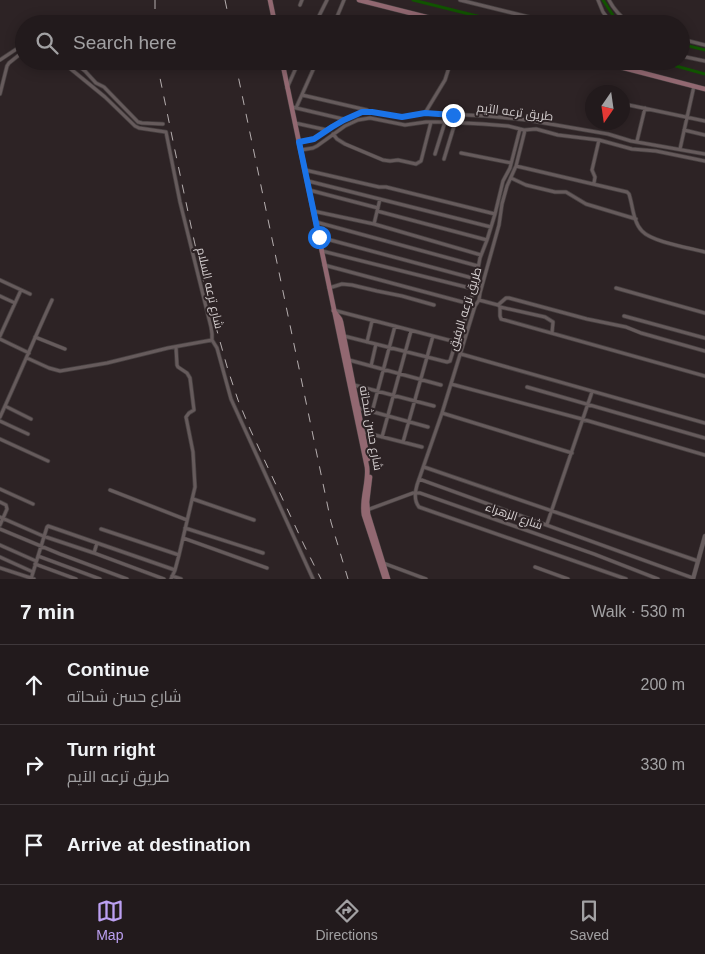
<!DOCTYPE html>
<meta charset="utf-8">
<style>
:root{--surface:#221a1c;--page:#2a2325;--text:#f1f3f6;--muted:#a2a1a3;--line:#3f383b;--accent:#bca0f2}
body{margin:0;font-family:Helvetica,Cairo,sans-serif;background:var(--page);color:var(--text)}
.compass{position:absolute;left:585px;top:85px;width:45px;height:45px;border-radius:50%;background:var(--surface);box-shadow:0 2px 12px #0003;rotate:193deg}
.stop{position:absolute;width:15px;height:15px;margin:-11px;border:4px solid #1a73e8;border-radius:50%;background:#fff}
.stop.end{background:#1a73e8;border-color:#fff;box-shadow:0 1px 5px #0008}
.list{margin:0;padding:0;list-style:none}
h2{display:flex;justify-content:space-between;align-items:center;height:65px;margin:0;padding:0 20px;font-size:21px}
h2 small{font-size:16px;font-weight:400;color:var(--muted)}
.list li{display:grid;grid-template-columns:32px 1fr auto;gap:15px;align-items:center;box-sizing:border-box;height:80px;padding:0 20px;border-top:1px solid var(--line)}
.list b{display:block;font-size:19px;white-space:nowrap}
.list p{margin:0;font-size:16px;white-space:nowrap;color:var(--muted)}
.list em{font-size:16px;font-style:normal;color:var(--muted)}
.icon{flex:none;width:28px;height:28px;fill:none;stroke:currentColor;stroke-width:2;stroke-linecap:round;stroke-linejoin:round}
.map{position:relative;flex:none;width:705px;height:579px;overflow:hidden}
.search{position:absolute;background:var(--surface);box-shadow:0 2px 12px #0003;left:15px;right:15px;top:15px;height:55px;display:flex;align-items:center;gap:12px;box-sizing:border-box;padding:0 18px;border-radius:28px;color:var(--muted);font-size:19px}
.sheet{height:305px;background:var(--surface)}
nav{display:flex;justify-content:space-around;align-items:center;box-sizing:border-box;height:70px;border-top:1px solid var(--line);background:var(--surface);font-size:14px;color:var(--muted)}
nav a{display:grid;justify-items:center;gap:2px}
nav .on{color:var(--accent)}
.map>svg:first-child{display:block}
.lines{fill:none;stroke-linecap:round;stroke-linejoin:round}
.canal{stroke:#115301;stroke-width:3}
.minor-casing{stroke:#474041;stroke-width:4.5}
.tertiary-casing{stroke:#474041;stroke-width:5}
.secondary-casing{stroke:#474041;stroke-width:5.5}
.minor{stroke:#665b5c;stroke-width:3}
.tertiary{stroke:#665b5c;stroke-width:4}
.secondary{stroke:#926871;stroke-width:4.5}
.rail{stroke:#b5aeaf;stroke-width:1;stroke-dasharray:9 9;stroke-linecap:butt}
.route{stroke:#1a73e8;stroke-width:6}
.labels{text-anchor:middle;stroke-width:4;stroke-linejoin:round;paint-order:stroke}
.street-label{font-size:12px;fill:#d6d0d1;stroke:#2d2325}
</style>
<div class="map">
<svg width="705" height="579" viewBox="0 0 705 579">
<rect width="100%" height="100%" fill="#2d2325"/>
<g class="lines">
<path class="canal" d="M413 0 509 24
M603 0 616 20 622 24
M681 44 705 50
M658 61 705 74"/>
<defs>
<path id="minor" d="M460 0 557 24
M598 0 603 12 612 24
M609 0C614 10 621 17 630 24
M300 5 302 0
M315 24 327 0
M334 24 344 0
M681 39 705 45
M681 56 705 61
M0 60 24 44
M61 61 105 97 135 126 139 128 166 132 180 202 211 327 212 334V340L217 348 231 399 313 579
M72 61 85 71 96 83 104 87 138 122 142 123 163 124
M287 88 299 61
M0 94 7 66 9 63 24 51
M302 95 367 110
M624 104 705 121
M292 107 343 119
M296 108 317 61
M425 113 445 80 451 61
M295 123 327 130
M525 130 516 166 507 186 502 204 499 225 480 293 479 300 475 306 442 413 417 485C415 492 414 501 419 507L626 579
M684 130 705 135
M333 134 337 139 345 144 383 160 390 161 398 160 416 164 421 161 431 122
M637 141 645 108
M299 142 314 139 331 127 344 120 362 112H372L402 117 425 113 487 116 527 120 608 134 631 141 705 154
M680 149 694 86
M301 150 313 148 317 146 345 126 358 120 370 118 405 125 426 122H445L483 124 508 126 524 130 536 129 558 135 599 140 632 149 656 151 705 161
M461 153 511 163
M435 154 445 122
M444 159 455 123
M516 166 627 192 629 194C633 206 633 222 642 231 652 242 690 248 705 252
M305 170 379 187H386L495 214
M511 178 526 185 555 192H566L586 204 636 219
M308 181 491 227
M594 183 595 177 592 170 599 140
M309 190 378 208
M313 211 374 224 481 255
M377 211 487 240
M316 222 478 266
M374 224 380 199
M319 237 476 279
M322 251 474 289
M324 265 470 304
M0 280 30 294
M329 288 342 284 352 285 377 291 402 296 434 305
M616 288 705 313
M0 296 15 303
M479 300 498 305 500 307V316L501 319 705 376
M498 305 506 298H509L587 319 626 327 641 333 705 351
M500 307 545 317 553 322 552 333
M333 310 456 342
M624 316 705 338
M0 336 21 290
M344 336 447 362 450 361 455 345 462 330 474 289 480 258 487 240 495 214 503 181 510 168 520 129
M35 337 65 349
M0 339 29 353
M367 342 372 321
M461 354 705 423
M27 358 49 368 60 371 107 363 168 348 212 340
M349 360 441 385
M371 366 376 344
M451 384 582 419 705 455
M354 385 434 406
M527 387 705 438
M5 406 31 419
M359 408 428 427
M372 412 395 326
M442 413 572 453
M0 417C18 378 34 339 52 300
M0 421 28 434
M363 432 422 447
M382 437 411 331
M0 439 48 461
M403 442 433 336
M424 467 698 561
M419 479 693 578
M0 489 33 504
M110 490 187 520
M193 499 254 520
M0 502 6 505 7 509 0 525
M367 510 413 493H420L594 554 658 579
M0 517 43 536 94 553 164 579
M547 524 592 392
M185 528 263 553
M0 529 60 554 127 579
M101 529 179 555
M183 538 267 568
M0 545 36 561
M94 553 97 543
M38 556 100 579
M0 557 33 572
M383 563 426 579
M35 564 76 579
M535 567 568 579
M0 568 34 579
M172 576 181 579
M31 579 47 527 48 526 175 570
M171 579 175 570 179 555 195 487 193 452 186 417 189 413 194 410 190 378 187 373 178 367 177 365 176 347"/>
<path id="tertiary" d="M693 579 705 536"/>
<path id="secondary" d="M270 0 275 24
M359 0 454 24
M282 61 367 467C369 483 361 499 364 515L385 579
M597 61 705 89
M334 311 340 319 341 322 368 459
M370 477 367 502 368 514 388 579"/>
</defs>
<use href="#minor" class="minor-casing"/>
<use href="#tertiary" class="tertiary-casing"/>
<use href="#secondary" class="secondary-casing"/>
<use href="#minor" class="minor"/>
<use href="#tertiary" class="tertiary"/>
<use href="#secondary" class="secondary"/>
<path class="rail" d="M155 0V24
M225 0 230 24
M158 61 160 78 174 146 194 240 205 288 228 370 238 400 250 429 304 545 321 579
M235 61 331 522 348 579"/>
</g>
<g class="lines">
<path class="route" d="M319 237 299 142 314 139 332 127 344 120 362 112H372L402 117 425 113 453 115"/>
</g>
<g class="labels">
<g class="street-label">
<text transform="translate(515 112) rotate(7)" y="4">طريق ترعه الآيم</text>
<text transform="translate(210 288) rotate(77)" y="4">شارع ترعه السلام</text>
<text transform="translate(465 309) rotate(-73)" y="4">طريق ترعه الرفيق</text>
<text transform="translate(371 428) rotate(80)" y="4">شارع حسن شحاته</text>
<text transform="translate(514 516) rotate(19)" y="4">شارع الزهراء</text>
</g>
</g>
</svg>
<svg class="compass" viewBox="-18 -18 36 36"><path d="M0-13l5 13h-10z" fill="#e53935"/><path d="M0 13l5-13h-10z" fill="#a2a1a3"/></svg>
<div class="stop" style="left:319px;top:237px"></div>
<div class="stop end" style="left:453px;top:115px"></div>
<div class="search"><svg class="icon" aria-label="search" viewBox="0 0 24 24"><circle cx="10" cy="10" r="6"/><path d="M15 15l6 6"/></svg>Search here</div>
</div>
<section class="sheet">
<h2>7 min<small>Walk · 530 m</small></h2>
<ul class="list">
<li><svg class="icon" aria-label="ahead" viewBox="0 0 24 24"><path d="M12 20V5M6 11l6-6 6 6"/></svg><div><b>Continue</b><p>شارع حسن شحاته</p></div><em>200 m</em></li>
<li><svg class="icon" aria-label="right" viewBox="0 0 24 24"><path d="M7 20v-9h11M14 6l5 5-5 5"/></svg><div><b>Turn right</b><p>طريق ترعه الآيم</p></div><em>330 m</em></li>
<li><svg class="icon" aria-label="arrive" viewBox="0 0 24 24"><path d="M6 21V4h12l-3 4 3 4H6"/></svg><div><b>Arrive at destination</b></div></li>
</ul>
</section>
<nav>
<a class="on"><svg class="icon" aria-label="map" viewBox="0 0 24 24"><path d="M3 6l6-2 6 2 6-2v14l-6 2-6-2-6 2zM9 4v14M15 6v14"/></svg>Map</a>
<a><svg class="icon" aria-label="directions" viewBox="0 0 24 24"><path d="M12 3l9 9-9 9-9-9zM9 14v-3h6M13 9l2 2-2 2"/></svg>Directions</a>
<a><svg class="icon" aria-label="saved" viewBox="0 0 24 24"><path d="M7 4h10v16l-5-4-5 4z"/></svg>Saved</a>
</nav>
